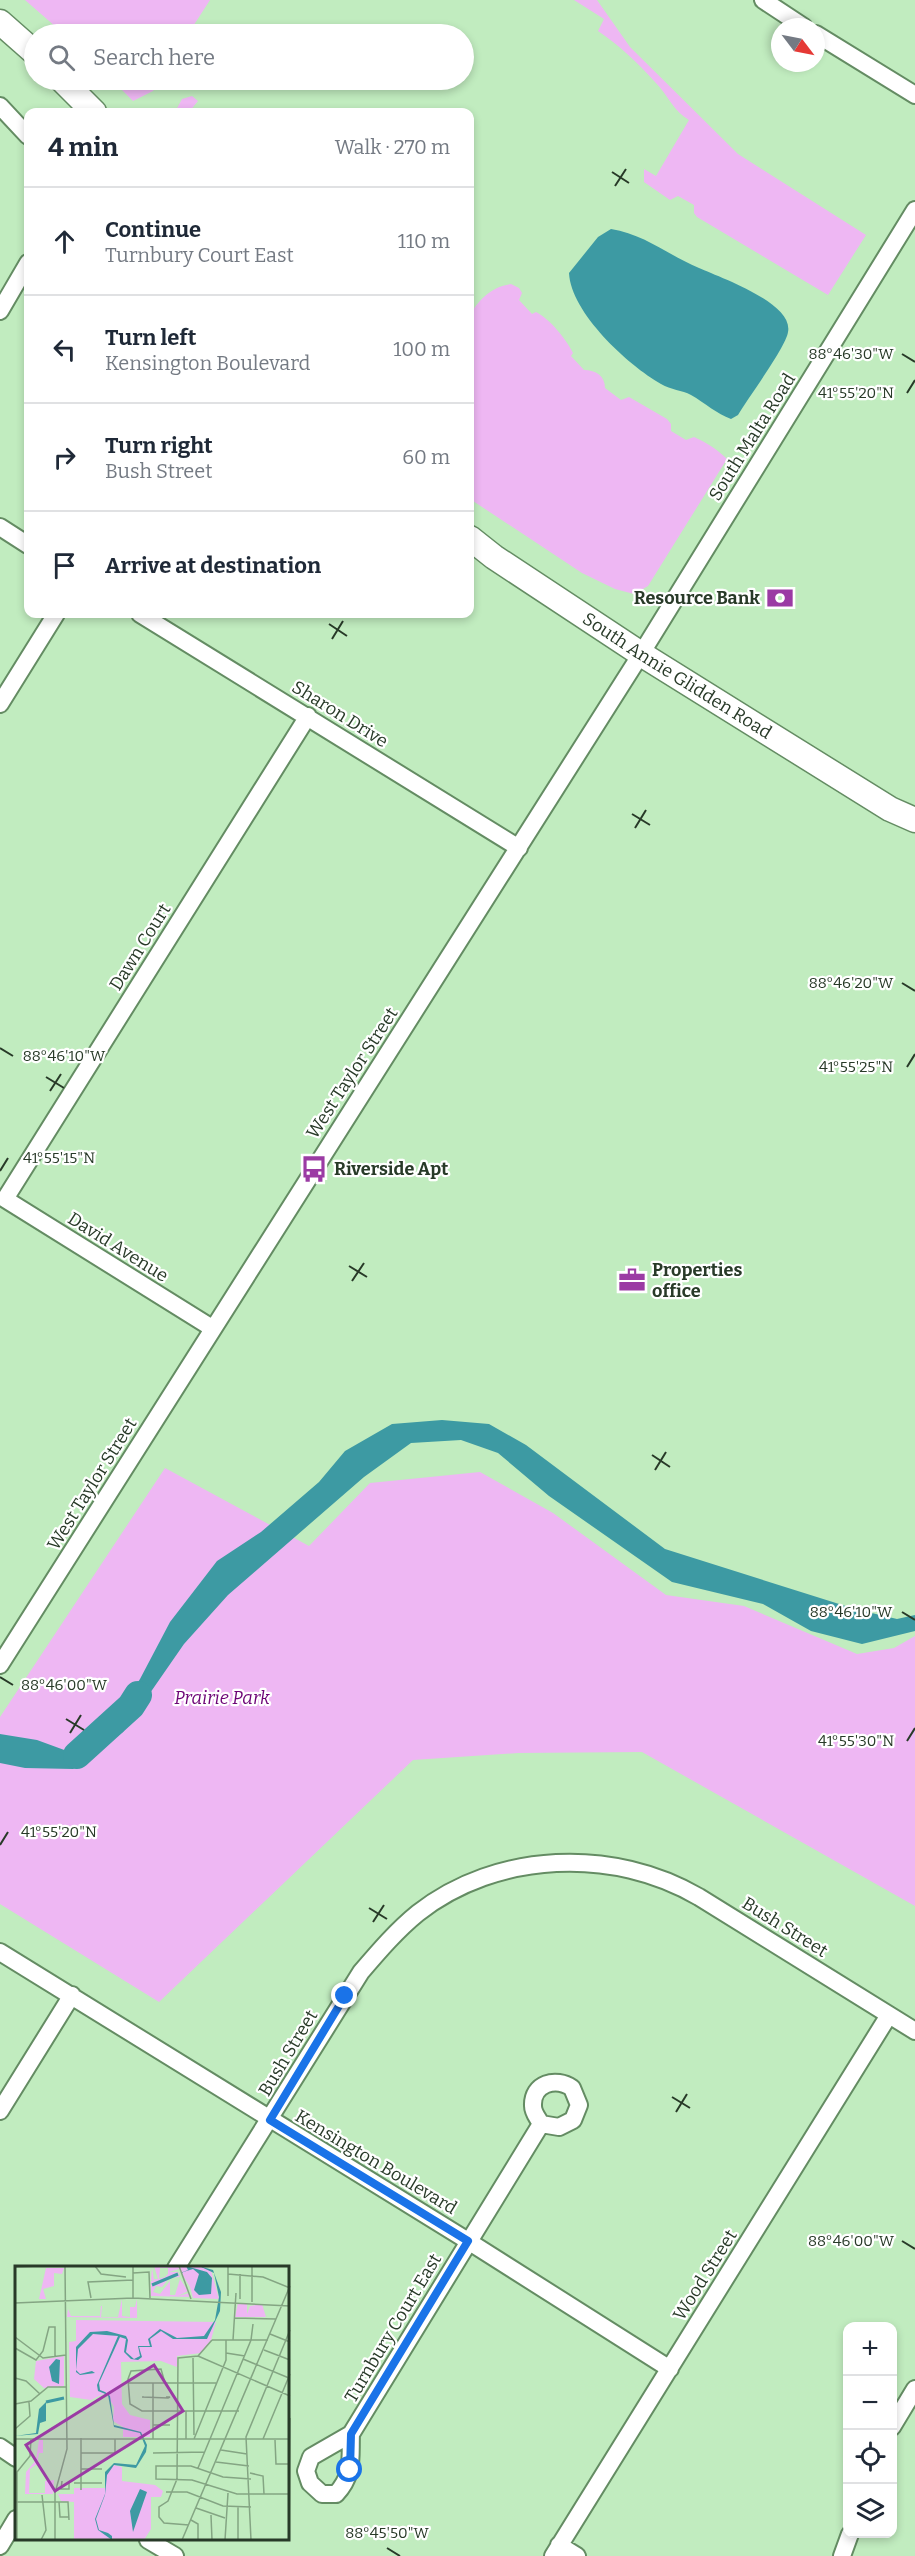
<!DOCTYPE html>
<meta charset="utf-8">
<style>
:root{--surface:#fff;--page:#f6f6f7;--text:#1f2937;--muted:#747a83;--line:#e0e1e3}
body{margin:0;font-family:Bitter,serif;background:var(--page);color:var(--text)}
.controls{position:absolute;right:18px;bottom:18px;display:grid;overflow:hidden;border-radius:12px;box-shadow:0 3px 9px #0003}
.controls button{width:54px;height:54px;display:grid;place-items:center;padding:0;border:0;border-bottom:2px solid var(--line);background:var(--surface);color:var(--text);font:30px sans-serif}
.compass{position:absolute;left:771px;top:18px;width:54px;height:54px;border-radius:50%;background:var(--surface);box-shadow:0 3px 9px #0003;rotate:122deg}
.stop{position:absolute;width:18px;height:18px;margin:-14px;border:4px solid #1a73e8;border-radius:50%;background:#fff}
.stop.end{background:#1a73e8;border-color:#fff;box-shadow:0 2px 6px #0008}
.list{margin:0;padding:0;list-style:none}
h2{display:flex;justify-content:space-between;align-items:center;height:78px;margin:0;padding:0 24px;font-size:26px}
h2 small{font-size:20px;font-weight:400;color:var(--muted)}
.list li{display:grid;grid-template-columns:39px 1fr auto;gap:18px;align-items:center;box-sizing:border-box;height:108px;padding:0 24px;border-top:2px solid var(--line)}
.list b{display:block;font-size:22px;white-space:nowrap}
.list p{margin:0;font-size:20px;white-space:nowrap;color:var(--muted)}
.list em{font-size:20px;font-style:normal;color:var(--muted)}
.icon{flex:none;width:33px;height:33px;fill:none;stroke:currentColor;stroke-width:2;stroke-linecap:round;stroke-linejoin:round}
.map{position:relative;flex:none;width:915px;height:2556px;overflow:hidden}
.search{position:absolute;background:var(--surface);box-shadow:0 3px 9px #0003;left:24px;top:24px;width:450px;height:66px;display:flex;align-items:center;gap:15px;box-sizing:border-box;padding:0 21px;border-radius:33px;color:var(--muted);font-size:22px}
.panel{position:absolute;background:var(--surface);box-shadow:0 3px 9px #0003;left:24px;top:108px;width:450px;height:510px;border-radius:12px}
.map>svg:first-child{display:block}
.green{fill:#eeb7f3}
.water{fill:#3d9aa3}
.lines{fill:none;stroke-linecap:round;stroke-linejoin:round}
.river{stroke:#3d9aa3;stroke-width:28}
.street-casing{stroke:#648c63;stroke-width:20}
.secondary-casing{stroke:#648c63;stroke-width:27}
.street{stroke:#fff;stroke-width:16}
.secondary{stroke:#fff;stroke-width:24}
.route{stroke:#1a73e8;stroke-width:8}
.ticks{fill:none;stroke:#283a28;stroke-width:2}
.labels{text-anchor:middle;stroke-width:4.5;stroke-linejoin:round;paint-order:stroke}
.street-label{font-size:18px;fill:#283a28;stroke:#fff}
.poi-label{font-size:18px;font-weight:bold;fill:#283a28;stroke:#fff;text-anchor:start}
.park-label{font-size:18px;font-style:italic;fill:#6c0375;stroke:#fff}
.inset-river{fill:none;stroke:#3d9aa3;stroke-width:3}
.inset-road{fill:none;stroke:#84a583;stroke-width:1.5}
.view{fill:#9b3ba4;fill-opacity:0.15;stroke:#9b3ba4;stroke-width:3}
.inset-edge{fill:none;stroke:#283a28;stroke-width:3}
.ticks-label{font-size:15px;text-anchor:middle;fill:#283a28;stroke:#fff;stroke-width:4.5;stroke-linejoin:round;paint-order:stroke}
</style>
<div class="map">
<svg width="915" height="2556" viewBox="0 0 915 2556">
<rect width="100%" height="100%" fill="#c1ecbf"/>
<path class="green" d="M25 0H210L188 34H64Z
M574 0H597L630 47 738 154 866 235 828 295 697 217 694 213V205L678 196 670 200 644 182V169L656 176 689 120C674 112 668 95 655 82 638 63 619 45 598 31L604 19Z
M112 80H161L153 91 133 101Z
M192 96 198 101 189 112H175L182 99Z
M511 284 519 288 522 293 519 300 532 314 536 312C550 319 566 339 573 353L571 356 584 370C596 370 605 376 605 388L621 400 629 397 667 419 671 424V431L686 440 694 437C707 443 717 449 727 459L648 586 634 594 615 589 582 573 470 499V314C481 298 491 287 511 284Z
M165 1468 309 1546 370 1483 480 1472 553 1513 666 1595 744 1606 857 1654 894 1648 915 1636V1906L642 1752 518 1753 413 1760 159 2002 0 1904V1717Z"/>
<path class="water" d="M611 229C644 234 668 255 699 268 719 277 794 303 788 332 786 347 748 398 738 415L731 419C717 414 705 403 691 395 682 390 671 390 661 384 628 365 571 313 569 273L598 237Z
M442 1420 489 1424 526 1445 665 1549 855 1609 897 1619 915 1615V1631L862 1644 811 1631 763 1604 672 1582 549 1496 498 1453 461 1440 411 1443 364 1477 228 1595 184 1644 123 1732 73 1769 25 1768 0 1763V1734L37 1740 67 1751 110 1727 140 1679 170 1622 217 1561 261 1532 319 1482 345 1451 392 1424Z"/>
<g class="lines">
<path class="river" d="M77 1755 131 1706 138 1695"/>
<defs>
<path id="street" d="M763 0 804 27
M816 34 915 95
M0 106 28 136
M0 311 28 263
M0 527 28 545
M140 614 519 848
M0 704 56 614
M212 1328 5 1199 308 716
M0 1665 641 654 915 210
M0 1952 468 2241 670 2369
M0 2111 72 1995
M176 2268 361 1972C379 1951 397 1930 418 1913 497 1851 614 1847 699 1897L915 2031
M892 2427 915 2389
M351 2434C350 2458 354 2475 336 2494H322L310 2483 306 2471 311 2457 351 2434 541 2124 559 2127 573 2120 579 2105 572 2088C556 2077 532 2083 533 2106 533 2113 538 2118 541 2124
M0 2447 16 2458
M148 2540 175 2556
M559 2545 577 2556
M0 2546 16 2519
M553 2556 889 2015
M842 2556 850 2534"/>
<g id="secondary">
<path d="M0 22 34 52"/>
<path d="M62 80 94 112"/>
<path id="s1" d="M470 538 494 557 641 654 890 809 915 820"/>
</g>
</defs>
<use href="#street" class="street-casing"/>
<use href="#secondary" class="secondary-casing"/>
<use href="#street" class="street"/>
<use href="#secondary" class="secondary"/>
</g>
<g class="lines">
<path class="route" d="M345 1996 270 2120 468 2241 351 2434 350 2470"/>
</g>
<path class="ticks" d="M612 172 629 183M615 186 626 169M902 354 915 362M907 393 915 380M329 624 347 636M332 639 343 621M632 814 650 825M635 828 646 810M902 983 915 991M0 1048 13 1056M907 1067 915 1054M46 1077 64 1088M50 1091 61 1074M0 1171 8 1158M349 1266 367 1277M352 1281 364 1263M652 1455 670 1467M655 1470 666 1452M902 1612 915 1620M0 1677 13 1685M66 1719 84 1730M70 1733 81 1715M907 1741 915 1728M0 1845 8 1832M369 1908 387 1919M373 1922 384 1905M672 2097 690 2108M676 2112 687 2094M902 2241 915 2249M387 2548 400 2556"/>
<defs>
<symbol id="bank-bare" viewBox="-9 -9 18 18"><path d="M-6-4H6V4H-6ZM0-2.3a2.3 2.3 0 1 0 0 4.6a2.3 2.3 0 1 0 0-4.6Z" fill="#9b3ba4" stroke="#fff" stroke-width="2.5" paint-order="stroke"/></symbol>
<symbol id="bus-bare" viewBox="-9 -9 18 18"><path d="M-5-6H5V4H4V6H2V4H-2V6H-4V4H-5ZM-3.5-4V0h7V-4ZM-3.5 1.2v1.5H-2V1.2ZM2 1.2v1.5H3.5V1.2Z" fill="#9b3ba4" stroke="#fff" stroke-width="2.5" paint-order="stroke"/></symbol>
<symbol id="office-bare" viewBox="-9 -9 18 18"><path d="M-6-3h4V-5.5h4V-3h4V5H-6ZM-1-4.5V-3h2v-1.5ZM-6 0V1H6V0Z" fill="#9b3ba4" stroke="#fff" stroke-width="2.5" paint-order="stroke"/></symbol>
</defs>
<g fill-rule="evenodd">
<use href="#bank-bare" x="761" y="579" width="38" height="38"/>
<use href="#bus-bare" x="295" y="1150" width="38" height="38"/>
<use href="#office-bare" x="613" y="1261" width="38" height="38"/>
</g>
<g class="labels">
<g class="street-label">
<text transform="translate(752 437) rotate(-58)" y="6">South Malta Road</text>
<text dy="6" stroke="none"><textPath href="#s1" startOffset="249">South Annie Glidden Road</textPath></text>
<text transform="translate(340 714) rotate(32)" y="6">Sharon Drive</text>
<text transform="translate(140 947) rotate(-58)" y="6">Dawn Court</text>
<text transform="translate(352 1073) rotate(-57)" y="6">West Taylor Street</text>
<text transform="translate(118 1247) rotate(32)" y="6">David Avenue</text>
<text transform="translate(92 1484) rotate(-58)" y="6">West Taylor Street</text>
<text transform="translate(785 1927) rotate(32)" y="6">Bush Street</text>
<text transform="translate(288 2053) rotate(-59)" y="6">Bush Street</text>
<text transform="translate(376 2162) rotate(31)" y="6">Kensington Boulevard</text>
<text transform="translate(705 2275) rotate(-58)" y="6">Wood Street</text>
<text transform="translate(393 2328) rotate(-59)" y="6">Turnbury Court East</text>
</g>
<g class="poi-label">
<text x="760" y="604" text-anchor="end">Resource Bank</text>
<text x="334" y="1175">Riverside Apt</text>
<text x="652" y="1276">Properties<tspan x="652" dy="21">office</tspan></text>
</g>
<g class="park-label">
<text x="222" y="1704">Prairie Park</text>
</g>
</g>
<g transform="translate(15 2266)">
<rect width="274" height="274" fill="#c1ecbf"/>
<path d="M139 0H184L196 4 204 33 178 32 175 21 164 3 154 6H163L165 11 154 12 147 21 141 20 138 26 145 28 155 15V29H160L165 13 173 25 163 30 174 27V31L136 30V15L150 11 153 8V2H145L144 13 138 14H136L137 2 139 13H143ZM31 2H49L47 8 39 7V20L28 23 31 33H24ZM107 33V50L115 51V41H120L122 33V52L52 51 53 43 56 50H85L86 40H87L86 51H103ZM223 37H232V48L235 40 247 38 251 51H220ZM61 54 201 56 196 74 186 87 162 90V101L146 95 106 96 107 138 115 149 135 154V171H108V161L98 155 99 141 91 127 76 134 55 131 54 76 61 75ZM49 90V120L29 122 19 113 21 95ZM24 174H28V187H24L22 198 15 203 14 227H30V215L39 214 38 228H10L11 206 21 194ZM99 199 107 201V215L140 219 148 225 146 231H136V263L129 274H59V236L46 235 43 228H59V222H90L92 207Z" fill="#eeb7f3"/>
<path d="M171 0 192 6 197 12 196 28 184 29 179 24 184 8 178 3 165 7 173 4ZM184 0 198 4 206 26 205 45 192 73H158L146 65 135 73 137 81H124L127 91 123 94 116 93 109 86 111 73 105 71 84 117 85 124 90 126 95 130 99 159 126 166 132 179 131 186 121 202 99 199 92 209 90 229 81 253 84 264 93 267 97 270V274L83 264 80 253 90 228V206L99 197 121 199 130 180 125 167 99 161 93 129 83 125 82 119 103 70 78 68 63 83 61 104 65 108 77 105 80 107 65 109 61 106V81L75 66 92 65 111 70 113 74 111 86 119 93 125 90 123 80H135L133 73 145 63 162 72 189 70 200 54 204 31 199 7ZM41 93 45 94 44 118 37 115 34 101ZM31 136V155L25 157 23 168 0 170 21 167 24 143ZM125 223 132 226 118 266 115 245Z" fill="#3d9aa3"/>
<path class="inset-river" d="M137 19 163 8M31 136 49 132"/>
<path class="inset-road" d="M80 0 86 8 111 11M164 0 176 33M213 0V30M237 0V36M0 1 24 0M118 7 134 6 135 32M213 8 248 11 275 22M76 32 73 16 118 14M118 32V0M225 33V8M0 37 118 32 275 40M219 52 261 53M255 68 275 76M0 71 28 92 51 89M197 74H253M218 74 221 27M0 82 21 94 28 85 34 61H40V90M249 84 275 94M211 87 230 90M183 90 275 130M178 92 179 169M228 93 274 112M0 112 11 115 25 128M113 117H201M138 117V173M150 117 146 103 116 105 113 113 115 138 127 145H224M129 131H127L153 132 155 131H151M0 138 16 135 33 121H52M171 145V173M138 159H155H151M0 163 15 150 14 136M66 172V224M0 173H275M179 173 211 94V74M248 173 275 108M260 174 261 198H274M206 184 232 188M66 187H100V173M138 187 190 186M201 196 234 200M183 202 236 74 238 58M66 203H87M235 207 248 210 249 228M236 213 208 211 176 200H141V213L177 214 222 228H274M47 215 46 223H54V215M59 217H87M151 226H172L208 240 236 241M0 236H53L54 254M44 236 45 251H54M223 241V274M181 242 210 252M196 249 197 274M176 254 183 258V274M174 259 149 257 144 251V241L153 235 162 213 163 92 183 90 197 74M2 274V206L15 190 16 173M26 274 31 264 27 229M40 274V227L52 183 50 0M167 274 275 20M210 274 213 227M236 274 231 171 275 64M274 274 275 152"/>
<path class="view" d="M139 99 168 145 40 225 11 179Z"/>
<rect width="274" height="274" class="inset-edge"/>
</g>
<g class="ticks-label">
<text x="851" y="359">88°46'30"W</text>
<text x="856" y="398">41°55'20"N</text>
<text x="851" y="988">88°46'20"W</text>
<text x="64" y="1061">88°46'10"W</text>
<text x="856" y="1072">41°55'25"N</text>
<text x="59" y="1163">41°55'15"N</text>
<text x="851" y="1617">88°46'10"W</text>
<text x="64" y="1690">88°46'00"W</text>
<text x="856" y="1746">41°55'30"N</text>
<text x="59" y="1837">41°55'20"N</text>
<text x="851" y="2246">88°46'00"W</text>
<text x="387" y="2538">88°45'50"W</text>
</g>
</svg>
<div class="controls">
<button>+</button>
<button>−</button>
<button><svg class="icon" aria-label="locate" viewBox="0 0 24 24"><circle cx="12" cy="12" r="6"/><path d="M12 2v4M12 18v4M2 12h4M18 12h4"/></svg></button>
<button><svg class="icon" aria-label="layers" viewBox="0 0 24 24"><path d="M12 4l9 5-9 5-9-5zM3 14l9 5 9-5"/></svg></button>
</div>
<svg class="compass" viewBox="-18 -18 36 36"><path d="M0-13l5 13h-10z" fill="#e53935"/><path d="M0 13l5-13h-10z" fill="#747a83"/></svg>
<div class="stop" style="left:350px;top:2470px"></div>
<div class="stop end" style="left:345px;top:1996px"></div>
<div class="search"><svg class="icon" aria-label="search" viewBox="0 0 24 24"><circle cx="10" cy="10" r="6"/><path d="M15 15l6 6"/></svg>Search here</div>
<section class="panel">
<h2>4 min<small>Walk · 270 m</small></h2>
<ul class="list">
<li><svg class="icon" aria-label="ahead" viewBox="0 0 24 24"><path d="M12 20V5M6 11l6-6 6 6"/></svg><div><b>Continue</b><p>Turnbury Court East</p></div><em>110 m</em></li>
<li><svg class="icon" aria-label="left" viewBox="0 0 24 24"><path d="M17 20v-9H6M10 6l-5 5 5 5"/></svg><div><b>Turn left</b><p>Kensington Boulevard</p></div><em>100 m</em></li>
<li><svg class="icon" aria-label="right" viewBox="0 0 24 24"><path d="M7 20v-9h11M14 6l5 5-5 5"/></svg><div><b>Turn right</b><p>Bush Street</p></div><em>60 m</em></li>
<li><svg class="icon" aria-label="arrive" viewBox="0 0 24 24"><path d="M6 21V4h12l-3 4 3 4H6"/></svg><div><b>Arrive at destination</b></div></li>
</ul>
</section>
</div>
